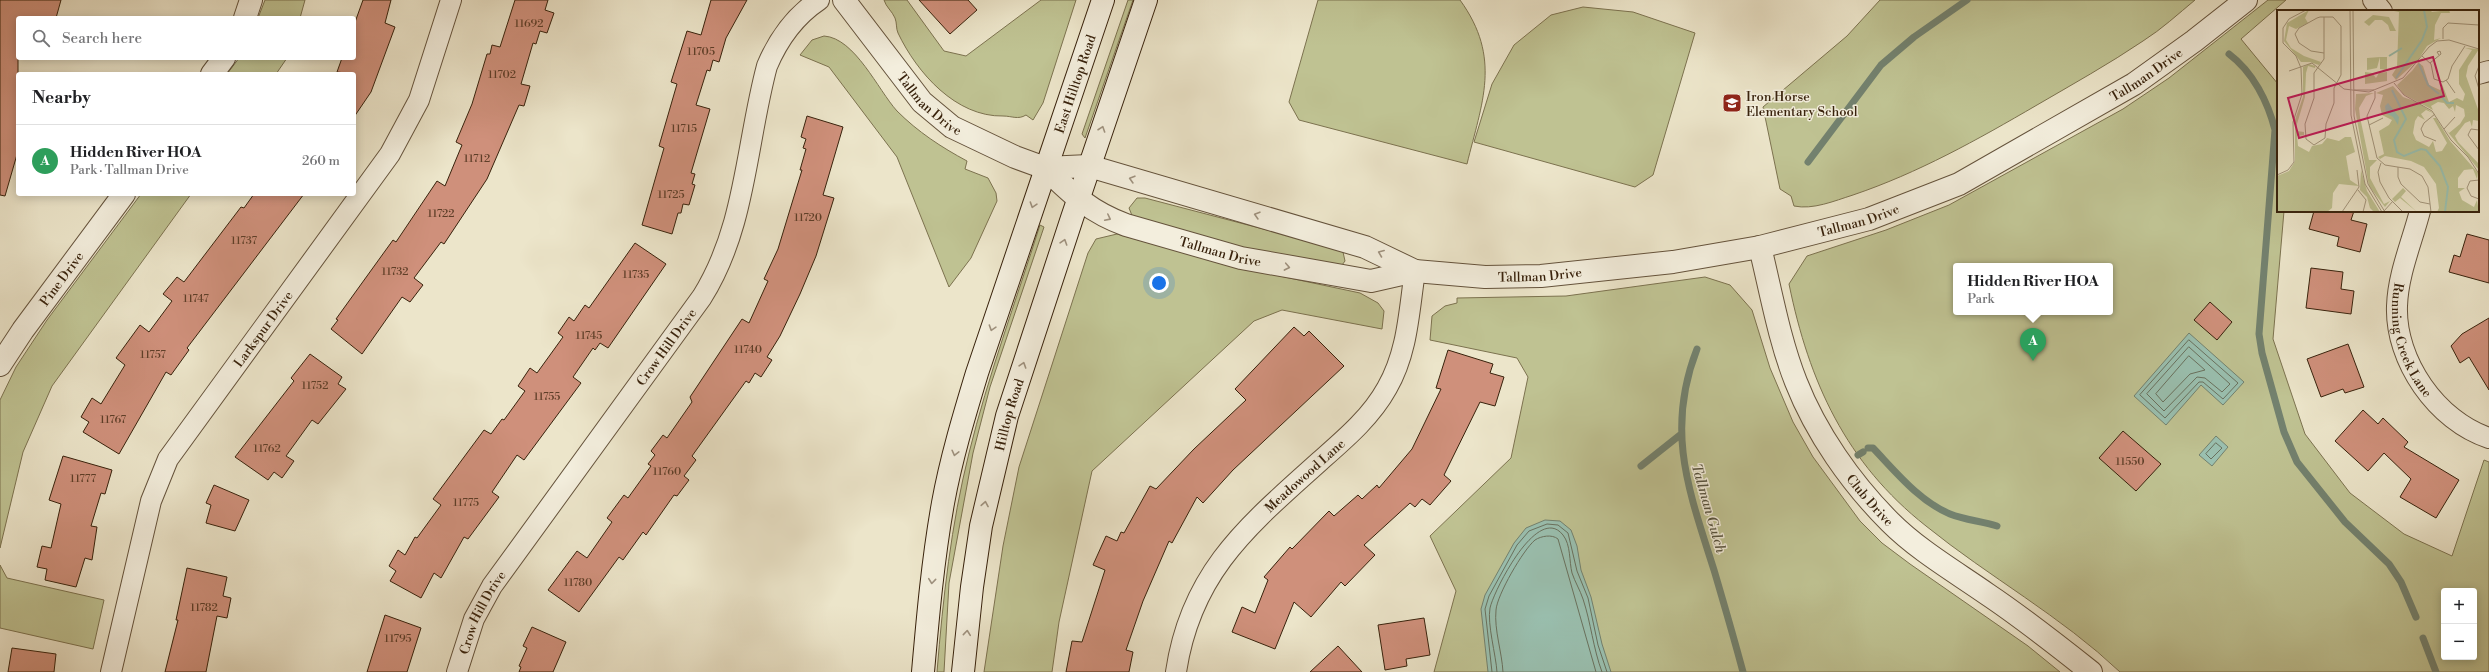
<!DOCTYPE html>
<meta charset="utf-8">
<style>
:root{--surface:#fff;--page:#f2f2f2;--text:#202124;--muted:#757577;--line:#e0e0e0;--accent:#8f2418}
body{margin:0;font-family:"Libre Bodoni",serif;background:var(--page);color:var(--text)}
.controls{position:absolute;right:12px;bottom:12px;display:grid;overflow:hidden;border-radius:4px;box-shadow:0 2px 10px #0003}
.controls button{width:36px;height:36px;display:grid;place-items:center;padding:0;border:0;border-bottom:1px solid var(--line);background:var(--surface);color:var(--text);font:20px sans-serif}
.you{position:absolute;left:1159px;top:283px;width:14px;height:14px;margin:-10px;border:3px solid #fff;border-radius:50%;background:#1a73e8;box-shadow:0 0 0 6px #1a73e833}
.badge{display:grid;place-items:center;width:26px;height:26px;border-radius:50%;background:var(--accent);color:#fff;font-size:13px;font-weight:700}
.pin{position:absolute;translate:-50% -33px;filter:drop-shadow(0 1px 2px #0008)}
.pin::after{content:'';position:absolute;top:21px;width:14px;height:12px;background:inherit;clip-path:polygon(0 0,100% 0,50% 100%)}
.popup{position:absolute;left:1953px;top:263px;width:160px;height:52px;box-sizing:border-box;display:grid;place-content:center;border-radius:4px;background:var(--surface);filter:drop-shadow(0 1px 3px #0005);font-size:13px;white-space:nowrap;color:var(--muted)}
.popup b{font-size:15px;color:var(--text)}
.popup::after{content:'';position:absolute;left:50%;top:100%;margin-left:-8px;border:8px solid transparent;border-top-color:var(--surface)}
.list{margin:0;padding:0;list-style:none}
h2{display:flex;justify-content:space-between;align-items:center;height:52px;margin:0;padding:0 16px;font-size:17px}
h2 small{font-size:13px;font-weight:400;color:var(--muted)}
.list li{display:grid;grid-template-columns:26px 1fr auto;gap:12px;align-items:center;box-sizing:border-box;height:72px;padding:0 16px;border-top:1px solid var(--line)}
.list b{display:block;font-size:15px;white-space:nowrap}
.list p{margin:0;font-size:13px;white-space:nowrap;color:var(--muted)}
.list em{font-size:13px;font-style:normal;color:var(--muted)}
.icon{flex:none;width:22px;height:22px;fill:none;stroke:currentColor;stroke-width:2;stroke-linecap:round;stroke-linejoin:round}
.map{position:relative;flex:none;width:2489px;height:672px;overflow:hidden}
.search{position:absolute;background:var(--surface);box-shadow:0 2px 10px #0003;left:16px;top:16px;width:340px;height:44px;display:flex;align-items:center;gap:10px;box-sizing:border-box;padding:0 14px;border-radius:4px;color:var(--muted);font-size:15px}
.panel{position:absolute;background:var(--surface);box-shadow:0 2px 10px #0003;left:16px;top:72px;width:340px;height:124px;border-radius:4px}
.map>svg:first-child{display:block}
.green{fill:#bfc292;stroke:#7c724f;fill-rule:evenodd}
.water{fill:#9ac0b0;stroke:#73816e}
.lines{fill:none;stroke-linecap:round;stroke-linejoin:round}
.shore{stroke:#69715e;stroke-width:1}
.stream{stroke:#73816e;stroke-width:7}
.building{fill:#cf907b;stroke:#38220c}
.minor-casing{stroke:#65533c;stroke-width:22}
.tertiary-casing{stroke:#65533c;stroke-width:24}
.secondary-casing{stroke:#38220c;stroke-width:24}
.minor{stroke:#f3eedd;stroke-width:20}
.tertiary{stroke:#f3eedd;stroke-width:22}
.secondary{stroke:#f3eedd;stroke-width:22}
.oneway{stroke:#9f927f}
.labels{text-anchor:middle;stroke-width:3;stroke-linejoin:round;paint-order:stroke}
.number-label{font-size:11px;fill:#5e3e28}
.street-label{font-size:13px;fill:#38220c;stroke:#f3eedd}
.poi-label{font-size:13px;fill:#38220c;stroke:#f3eedd;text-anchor:start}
.water-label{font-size:14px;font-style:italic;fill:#55513d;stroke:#f3eedd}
.inset-river{fill:none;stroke:#9ac0b0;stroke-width:2}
.inset-road{fill:none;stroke:#a4977e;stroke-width:1}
.view{fill:#c2185b;fill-opacity:0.15;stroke:#c2185b;stroke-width:2}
.inset-edge{fill:none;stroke:#38220c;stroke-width:2}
</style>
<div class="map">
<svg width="2489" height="672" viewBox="0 0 2489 672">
<rect width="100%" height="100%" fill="#ece5ca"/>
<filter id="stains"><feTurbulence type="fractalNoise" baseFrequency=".005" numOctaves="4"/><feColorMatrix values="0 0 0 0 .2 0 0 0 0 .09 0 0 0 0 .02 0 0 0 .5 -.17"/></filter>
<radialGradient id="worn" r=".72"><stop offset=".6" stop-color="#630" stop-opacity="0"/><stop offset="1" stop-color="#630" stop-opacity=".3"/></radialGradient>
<path class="green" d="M265 0H305L300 18H258Z
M884 0H907L944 51 966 56 1041 0H1076L1043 103 1033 120 1026 115C1018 120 1012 116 1003 116 956 117 917 73 898 33 896 29 897 23 895 18 892 11 886 7 884 0Z
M1128 0H1133L1085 138 1082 134Z
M1318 0H1460C1502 58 1482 102 1467 164L1299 120 1289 102Z
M1880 0H2195C2178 14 2162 29 2143 41 2109 64 2073 84 2037 105 1977 140 1918 173 1853 195 1834 201 1813 210 1794 206L1791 196 1780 189 1763 107 1847 36Z
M2268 0H2286L2241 39 2278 84V211H2284L2273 339 2305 434 2350 493 2404 534 2452 556 2484 460 2489 462V672H2120C2061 616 1989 577 1926 526 1846 463 1809 382 1789 284L1807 256 1886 230 1949 205 2123 109 2169 78ZM1956 266H2110V312H1956ZM2444 591H2474V657H2444Z
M1583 7 1633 12 1695 33 1653 175 1635 187 1474 142 1492 84 1514 45 1551 15Z
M824 36C855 38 878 90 897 111 918 132 941 147 967 161L965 169 988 178 996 193 997 201 971 258 949 287 897 157 829 67 800 55 812 40Z
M239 58H287L276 74H227Z
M141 194H191L52 386 23 452 0 548V400L16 367 47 320Z
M1137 198H1145L1328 246 1343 252 1345 261 1342 265 1270 256 1133 218 1129 208Z
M1040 225 1044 227 990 387 973 453 949 583 944 672H937C943 598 951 525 969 453 988 376 1016 301 1040 225Z
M1117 234 1233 266 1360 293 1378 303 1384 311 1382 329 1282 310 1254 321 1092 471 1059 622 1052 672H984L1003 546 1019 467 1088 253 1096 239Z
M1705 277 1730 285 1752 310 1770 368 1793 422 1813 457 1860 521 1882 543 1910 564 2028 646 2060 672H1434L1456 591 1430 536 1511 458 1528 377 1517 358 1430 340 1432 316 1445 306 1457 303V298L1566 296Z
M0 565 7 578 104 600 93 649 0 628Z"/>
<path class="water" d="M2189 333 2244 382 2223 405 2201 385 2166 425 2134 396Z
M2216 436 2228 447 2212 466 2199 455Z
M1545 520 1560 521 1571 530 1577 546 1581 570 1591 597 1602 644 1611 672H1488L1481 609 1485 595 1514 543 1526 528Z"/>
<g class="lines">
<path class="shore" d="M2189 340 2238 383 2223 399 2203 382H2199L2165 418 2140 395Z
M2189 347 2230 384 2222 392 2205 378 2197 377 2164 411 2147 394Z
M2189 356 2205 370 2190 374 2163 402 2156 394Z
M2216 443 2222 448 2211 459 2206 454Z
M1492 672 1485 609 1489 596 1517 545 1529 531 1547 524 1558 525 1568 533 1577 571 1588 598 1598 645 1607 672
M1497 672C1496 655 1487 624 1490 608 1494 590 1538 503 1563 535 1571 545 1569 561 1572 573 1575 582 1580 590 1583 599 1591 623 1593 648 1602 672
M1503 672C1502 652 1494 630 1496 610 1497 595 1523 550 1535 540 1541 536 1552 534 1558 539L1596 672"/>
<path class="stream" d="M2229 54C2253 72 2268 102 2275 130L2259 334 2262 353 2284 432 2297 462 2345 522 2389 564 2401 582 2416 617
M1808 162 1881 65 1914 37 1967 0
M1697 349C1665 431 1689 491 1714 570 1724 604 1734 638 1743 672
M1868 448H1873C1895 471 1919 501 1950 514 1965 520 1981 521 1997 526
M1858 455 1863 452
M1641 466 1680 435
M2423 638 2436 672"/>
</g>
<path class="building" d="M0 0H61L56 18H18V151L5 196 0 195Z
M363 0H391L385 23 395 27 371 92 354 117V74L337 72 342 58H354V25Z
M515 0H548L545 10 554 13 547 33 540 31 536 44 533 43 521 84 530 86 524 106 519 105 487 179 444 244 441 242 414 278 423 285 410 302 402 297 362 354 331 329 338 320 336 319 393 240 396 242 437 181 445 186 462 145 456 142 472 104 487 54H490L492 45 500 47Z
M711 0H747L726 38 719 62 713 60 710 71 707 70 696 105 710 109 691 173 695 174 692 184 695 185 689 205 683 204 681 213H678L672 234 642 225 664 148 659 146 677 84 671 82 687 31 701 35Z
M919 0H968L977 10 950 34Z
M807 116 843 127 823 195 834 198 816 256 800 294 780 336 767 357 772 360 761 377 755 373 749 383 746 381 692 456 696 460 684 476 689 480 677 496 674 495 646 535 643 532 623 560 619 557 579 612 548 590 577 551 587 558 612 522 607 518 624 495 628 498 651 466 648 464 655 455 651 451 663 435 667 438 692 402 690 397 742 319 749 323 768 281 764 279 778 249 802 170H800L806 149 803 148 806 139 801 137Z
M254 194H304L187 348 189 350 171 375 166 372 119 454 83 432 89 422 81 417 92 398 101 404 125 365 116 358 140 325 149 332 172 301 163 294 177 277 184 282 241 207 244 208Z
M2314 211H2354L2351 220 2367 224 2360 252 2337 246 2339 237 2309 229Z
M2467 234 2489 240V283L2449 272 2454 255 2460 257Z
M635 243 666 264 608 348 600 343 595 350 593 348 573 377 581 383 524 460 517 455 492 492 499 497 468 539 464 537 441 578 434 573 421 598 390 581 396 571 389 566 398 550 405 555 415 537 417 538 441 505 433 499 484 430 491 434 502 419 504 420 525 391 518 386 530 368 537 373 563 337 558 333 569 317 574 321 585 305 589 308Z
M2311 268 2343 272 2341 289 2354 291 2351 314 2306 308Z
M2210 302 2232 322 2217 340 2194 320Z
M2489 318V390L2469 357 2460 363 2451 346 2462 334Z
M1294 327 1304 336 1309 331 1344 366 1233 470 1203 503 1197 497 1172 543 1169 541 1143 601 1126 650 1133 652 1129 672H1066L1072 641 1082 642 1105 570 1093 565 1106 536 1117 541 1121 532 1124 533 1150 486 1156 489 1194 449 1246 400 1235 389Z
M2348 344 2364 387 2345 393 2343 389 2321 397 2307 359Z
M1448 350 1493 364 1490 373 1504 377 1495 406 1480 402 1444 475 1451 481 1430 505 1422 499 1415 507 1410 503 1364 545 1375 555 1345 586 1341 582 1311 617 1294 602 1275 649 1232 632 1242 607 1255 613 1268 580 1264 577 1290 547 1292 549 1329 511 1334 516 1358 495 1362 499 1377 485 1379 488 1412 449 1441 389 1436 388Z
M310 354 342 377 338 384 346 389 318 424 312 420 286 456 294 461 282 478 274 472 268 480 235 457 294 381 291 378Z
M2363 410 2378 424 2383 418 2408 442 2404 447 2459 480 2436 518 2400 497 2411 479 2384 453 2368 471 2335 441Z
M2123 431 2161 464 2136 491 2099 458Z
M63 456 112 470 105 494 101 493 91 526 97 527 92 560 85 558 76 587 45 580 47 569 37 567 42 546 51 548 61 504 49 500Z
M214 485 249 500 235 531 206 523 211 505 206 503Z
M187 568 227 577 223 596 231 598 227 618 217 616 206 672H165L178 620H176Z
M385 615 421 628 407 672H367Z
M1424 618 1430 655 1406 659 1407 666 1385 670 1378 625Z
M532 627 566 642 553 672H519L521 667 519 666 527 648 523 646Z
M1338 646 1362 672H1310Z
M12 648 56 654 54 672H8Z"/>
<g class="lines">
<defs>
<g id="minor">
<path d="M2373 0 2382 11"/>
<path d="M2478 74 2489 71"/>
<path id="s1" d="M2420 211C2412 242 2398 274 2397 306 2395 361 2437 421 2489 438"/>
<path id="s2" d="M111 672 151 501 168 459 390 154 419 100 451 0"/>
<path id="s3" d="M457 672 474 619 492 586 702 297C746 227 746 144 767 66 778 40 795 16 819 0"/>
<path id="s4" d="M1176 672C1191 571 1249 525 1320 461 1345 439 1371 417 1387 388 1408 352 1409 310 1415 271"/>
</g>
<g id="tertiary">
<path id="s5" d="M844 0 922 102 952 127 1015 157 1045 168 1089 166 1365 247 1415 271"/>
<path d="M245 18 251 0"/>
<path d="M212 74 224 58"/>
<path id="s6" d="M1045 168C1072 194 1090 212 1126 225L1241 258 1371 281 1415 271 1485 277 1541 276 1673 262 1760 247 1869 219 1959 184 2134 84 2194 41 2246 0"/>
<path id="s7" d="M1760 247C1771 292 1779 339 1796 382 1816 433 1851 483 1890 522 1918 550 1954 571 1987 594 2023 618 2057 645 2091 672"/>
<path id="s8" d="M0 365 23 330 124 194"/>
</g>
<g id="secondary">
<path id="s9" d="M923 672C928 615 933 559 943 503 951 459 964 416 977 373L1103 0"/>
<path id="s10" d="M963 672 972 587 981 526 1007 416 1072 218 1146 0"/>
</g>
</defs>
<use href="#minor" class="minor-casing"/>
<use href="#tertiary" class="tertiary-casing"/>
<use href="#secondary" class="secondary-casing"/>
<use href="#minor" class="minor"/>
<use href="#tertiary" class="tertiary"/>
<use href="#secondary" class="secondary"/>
</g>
<defs><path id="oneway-chevron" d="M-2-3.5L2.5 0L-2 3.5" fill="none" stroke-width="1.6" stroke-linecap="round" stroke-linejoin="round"/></defs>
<g class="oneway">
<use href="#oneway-chevron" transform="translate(1102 129) rotate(-71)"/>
<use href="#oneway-chevron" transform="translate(1132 179) rotate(-164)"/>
<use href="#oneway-chevron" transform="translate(1033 205) rotate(108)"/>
<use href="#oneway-chevron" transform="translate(1257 215) rotate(-164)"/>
<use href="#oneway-chevron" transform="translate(1108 218) rotate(27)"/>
<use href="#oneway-chevron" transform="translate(1064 242) rotate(-72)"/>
<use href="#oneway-chevron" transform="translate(1381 253) rotate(-158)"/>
<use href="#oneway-chevron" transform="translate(1287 267) rotate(11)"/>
<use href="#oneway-chevron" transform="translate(992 328) rotate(108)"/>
<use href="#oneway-chevron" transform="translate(1023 365) rotate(-72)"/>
<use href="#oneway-chevron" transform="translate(955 453) rotate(104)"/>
<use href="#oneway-chevron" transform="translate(985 504) rotate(-80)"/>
<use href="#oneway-chevron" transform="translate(932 581) rotate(96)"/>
<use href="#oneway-chevron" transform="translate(967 633) rotate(-84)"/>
</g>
<defs>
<symbol id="school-square" viewBox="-11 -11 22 22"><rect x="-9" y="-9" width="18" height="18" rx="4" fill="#8f2418" stroke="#f3eedd"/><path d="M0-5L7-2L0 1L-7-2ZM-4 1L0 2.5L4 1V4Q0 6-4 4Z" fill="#fff"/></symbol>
</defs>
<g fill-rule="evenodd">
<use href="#school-square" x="1721" y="92" width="22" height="22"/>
</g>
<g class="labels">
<g class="number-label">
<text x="529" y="27">11692</text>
<text x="701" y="55">11705</text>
<text x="502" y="78">11702</text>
<text x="684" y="132">11715</text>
<text x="477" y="162">11712</text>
<text x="671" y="198">11725</text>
<text x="441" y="217">11722</text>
<text x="808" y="221">11720</text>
<text x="244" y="244">11737</text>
<text x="395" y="275">11732</text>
<text x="636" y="278">11735</text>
<text x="196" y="302">11747</text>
<text x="589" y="339">11745</text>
<text x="748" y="353">11740</text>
<text x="153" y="358">11757</text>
<text x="315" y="389">11752</text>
<text x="547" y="400">11755</text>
<text x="113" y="423">11767</text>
<text x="267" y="452">11762</text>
<text x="2130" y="465">11550</text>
<text x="667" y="475">11760</text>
<text x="83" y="482">11777</text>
<text x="466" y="506">11775</text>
<text x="578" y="586">11780</text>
<text x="204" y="611">11782</text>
<text x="398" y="642">11795</text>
</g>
<g class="street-label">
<text dy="5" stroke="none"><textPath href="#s6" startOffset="1170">Tallman Drive</textPath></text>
<text dy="5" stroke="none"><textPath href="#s9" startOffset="610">East Hilltop Road</textPath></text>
<text dy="5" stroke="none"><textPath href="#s5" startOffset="135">Tallman Drive</textPath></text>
<text dy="5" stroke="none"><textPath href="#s6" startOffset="846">Tallman Drive</textPath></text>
<text dy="5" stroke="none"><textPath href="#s6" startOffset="198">Tallman Drive</textPath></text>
<text dy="5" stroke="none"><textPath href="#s6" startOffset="522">Tallman Drive</textPath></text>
<text dy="5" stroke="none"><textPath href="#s8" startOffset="106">Pine Drive</textPath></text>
<text dy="5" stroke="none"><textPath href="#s2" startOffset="382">Larkspur Drive</textPath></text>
<text dy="5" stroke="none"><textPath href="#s1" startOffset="135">Running Creek Lane</textPath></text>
<text dy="5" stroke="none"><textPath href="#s3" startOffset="389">Crow Hill Drive</textPath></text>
<text dy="5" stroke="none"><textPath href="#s10" startOffset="262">Hilltop Road</textPath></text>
<text dy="5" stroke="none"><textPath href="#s4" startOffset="241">Meadowood Lane</textPath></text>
<text dy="5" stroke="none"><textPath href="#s7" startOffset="280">Club Drive</textPath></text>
<text dy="5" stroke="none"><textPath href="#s3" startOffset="65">Crow Hill Drive</textPath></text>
</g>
<g class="poi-label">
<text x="1746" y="101">Iron Horse<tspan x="1746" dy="15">Elementary School</tspan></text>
</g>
<g class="water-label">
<text transform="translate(1709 508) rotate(74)" y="5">Tallman Gulch</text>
</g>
</g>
<g transform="translate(2277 10)">
<rect width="202" height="202" fill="#ece5ca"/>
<path d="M32 0 28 8 31 13 19 19 12 16 9 30 14 38 27 46 44 52 42 55 33 52H24L7 31 10 13ZM112 0H153L155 2 172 0 173 3H164L158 15 157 30 164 28 150 36 141 50 119 70 115 65 120 57 122 2ZM96 5 112 7 119 21H113L111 15 105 10H98L92 16 87 12ZM188 38 202 39 191 56 189 66 202 102V111L196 110 195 117 193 111 188 113 178 126 181 132 202 154V160L169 120 172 123 183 114 188 106 187 99 179 95 178 102 176 96 172 99 167 93 161 92 154 96 156 100 126 84 120 75 135 61 144 49 146 48 142 53 146 56 152 75 163 80 165 74 172 92 180 88 186 91 188 84 182 74V60L195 40ZM103 47H110V60L103 59ZM103 47 100 58 90 60V48ZM32 54 38 56V58L31 56 29 63 28 87 20 114V121L27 122V125L20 126 21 136 32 142 35 136 45 134 50 128 62 131 68 127H74L78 142 69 146 73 170 82 176 62 174 56 183 55 198 50 202H0V166L12 161 18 151V110L26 87V57ZM88 62 95 63 99 68 102 63 110 62V71L88 74ZM116 76 126 87 140 92 156 103 149 100 144 104 148 110 141 106 138 111 136 123 139 130 152 137 156 131 159 142 165 141 170 133 156 108H159L173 131 201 163 200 169 196 159 187 160 181 168V178H188L182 182 185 190 197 197 200 190 202 202H160L162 198 159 174 147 157 134 151 108 146 103 149 101 147 107 144 102 121 112 115 115 110 105 105 103 96 106 85 99 83ZM97 83 89 86 82 98 83 107 92 150H100L93 157V168L107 194 113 191 108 197 92 176 78 99 79 84ZM84 160 90 181 103 202H97L93 198 90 187 83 180ZM126 178 129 181 124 187 140 202 123 188 118 192 115 189Z" fill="#bfc292"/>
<path d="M111 93 122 107 121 115 116 107 109 103 108 96Z" fill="#9ac0b0"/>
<path class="inset-river" d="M112 46 125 38M142 54 151 75 162 84M119 68 145 30 150 17 147 0M115 80 129 109 117 130 120 142 127 146 144 139 149 140 163 156 171 177 168 202M163 85 170 93H177"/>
<path class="inset-road" d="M73 0 74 105 88 174 105 202M76 0 77 106 91 174 108 202M47 7V49L37 63V88L28 114 29 129 37 135 48 128 49 114 57 93V78L64 65V16L56 7H43L40 8 22 18 18 24 22 33 34 41 47 43M166 29V18L171 13 202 15M145 46 154 54 157 69 166 72 171 69 175 56 188 36M153 53 164 44 163 41 160 42 162 45M202 56 198 66 202 79M12 61 35 53 67 79 92 82 126 68 152 37 160 31 172 30 202 39M169 70 178 83M117 73 127 85 155 101 174 130 191 147 202 164M77 80H97M98 81V88L90 106 100 148 108 155 133 159 145 166 151 177 154 202M158 104 147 113 144 119 147 126 159 131M92 115 106 108M167 119 178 107M202 120 194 119 191 125 202 140M104 153 101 162 103 172 112 188 126 202M121 157V167L124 174 143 192 153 194M0 165 11 160 17 152 16 112 25 84 24 58 19 46 6 33V18L12 9 29 0M202 170 193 171 190 178 194 186 202 189M81 180 89 190 86 202M107 201 116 191M65 202 82 177 80 160"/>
<path class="view" d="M156 47 167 86 22 128 11 88Z"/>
<rect width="202" height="202" class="inset-edge"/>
</g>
<rect width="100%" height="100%" filter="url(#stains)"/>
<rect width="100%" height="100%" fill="url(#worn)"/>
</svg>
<div class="controls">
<button>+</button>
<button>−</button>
</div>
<div class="you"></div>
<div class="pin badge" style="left:2033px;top:361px;background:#2e9e5b">A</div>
<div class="popup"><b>Hidden River HOA</b>Park</div>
<div class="search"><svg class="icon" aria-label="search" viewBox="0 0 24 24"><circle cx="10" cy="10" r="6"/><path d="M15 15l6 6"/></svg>Search here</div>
<section class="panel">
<h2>Nearby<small></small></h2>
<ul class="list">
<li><span class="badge" style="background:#2e9e5b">A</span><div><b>Hidden River HOA</b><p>Park · Tallman Drive</p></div><em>260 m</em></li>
</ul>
</section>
</div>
